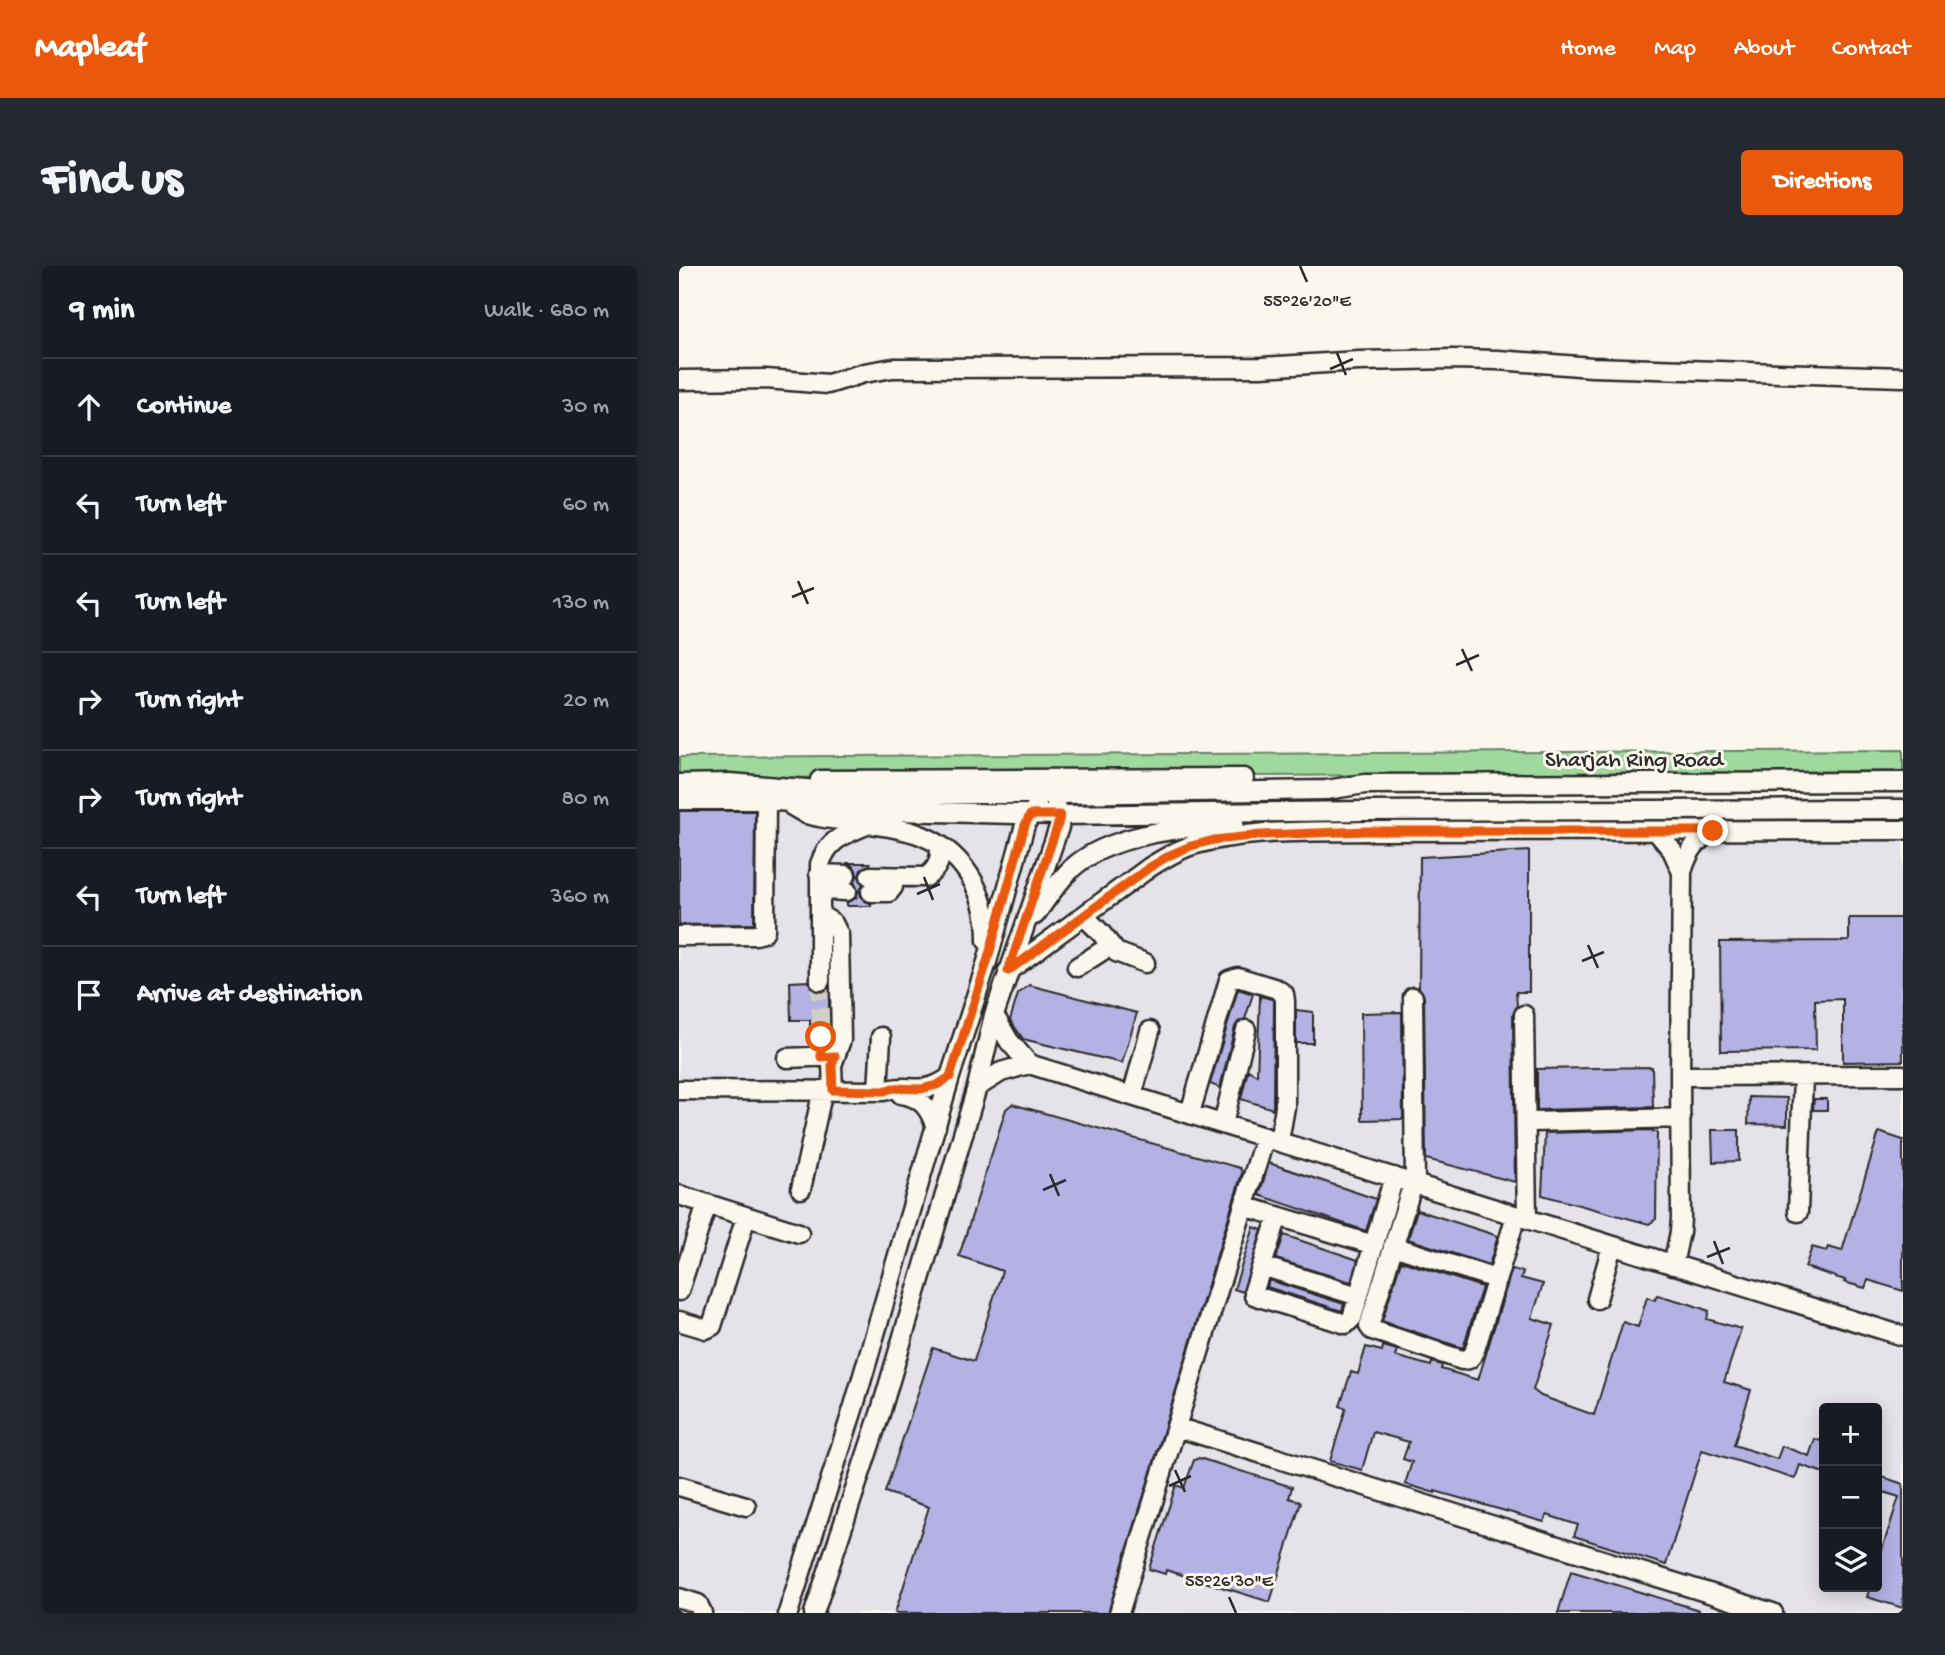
<!DOCTYPE html>
<meta charset="utf-8">
<style>
:root{--surface:#171b24;--page:#242831;--text:#f1f3f6;--muted:#9ea1a6;--line:#363941;--accent:#ea580c}
body{margin:0;font-family:"Gochi Hand",sans-serif;background:var(--page);color:var(--text)}
.controls{position:absolute;right:21px;bottom:21px;display:grid;overflow:hidden;border-radius:7px;box-shadow:0 4px 18px #0003}
.controls button{width:63px;height:63px;display:grid;place-items:center;padding:0;border:0;border-bottom:2px solid var(--line);background:var(--surface);color:var(--text);font:35px sans-serif}
.stop{position:absolute;width:21px;height:21px;margin:-16px;border:5px solid #ea580c;border-radius:50%;background:#fff}
.stop.end{background:#ea580c;border-color:#fff;box-shadow:0 2px 7px #0008}
.list{margin:0;padding:0;list-style:none}
h2{display:flex;justify-content:space-between;align-items:center;height:91px;margin:0;padding:0 28px;font-size:30px}
h2 small{font-size:23px;font-weight:400;color:var(--muted)}
.list li{display:grid;grid-template-columns:46px 1fr auto;gap:21px;align-items:center;box-sizing:border-box;height:98px;padding:0 28px;border-top:2px solid var(--line)}
.list b{display:block;font-size:26px;white-space:nowrap}
.list em{font-size:23px;font-style:normal;color:var(--muted)}
.icon{flex:none;width:38px;height:38px;fill:none;stroke:currentColor;stroke-width:2;stroke-linecap:round;stroke-linejoin:round}
.map{position:relative;flex:none;width:1224px;height:1347px;overflow:hidden;border-radius:7px}
header{display:flex;align-items:center;gap:42px;box-sizing:border-box;height:98px;padding:0 35px;background:var(--accent);color:#fff}
header strong{font-size:33px}
nav{display:flex;gap:38px;margin-inline-start:auto;font-size:24px}
.intro{display:flex;align-items:center;justify-content:space-between;box-sizing:border-box;height:168px;padding:0 42px}
h1{margin:0;font-size:49px}
.button{padding:18px 32px;border-radius:7px;background:var(--accent);color:#fff;font-size:24px;font-weight:700}
main{display:flex;gap:42px;padding:0 42px}
aside{flex:1;background:var(--surface);border-radius:7px;box-shadow:0 4px 18px #0003}
.map>svg:first-child{display:block}
.built{fill:#e6e2ea;fill-rule:evenodd}
.green{fill:#a0d99e;stroke:#668264;stroke-width:2}
.building{fill:#b4b2e4;stroke:#2b2b2b;stroke-width:2}
.lines{fill:none;stroke-linecap:round;stroke-linejoin:round}
.minor-tunnel{stroke:#d1cec5;stroke-width:18;stroke-dasharray:18 9;stroke-linecap:butt}
.minor-casing{stroke:#2b2b2b;stroke-width:23}
.minor{stroke:#fbf7ec;stroke-width:18}
.route{stroke:#ea580c;stroke-width:9}
.ticks{fill:none;stroke:#2b2b2b;stroke-width:2.5}
.labels{text-anchor:middle;stroke-width:6;stroke-linejoin:round;paint-order:stroke}
.street-label{font-size:23px;fill:#2b2b2b;stroke:#fbf7ec}
.ticks-label{font-size:18px;text-anchor:middle;fill:#2b2b2b;stroke:#fbf7ec;stroke-width:6;stroke-linejoin:round;paint-order:stroke}
</style>
<header>
<strong>Mapleaf</strong>
<nav><a>Home</a><a>Map</a><a>About</a><a>Contact</a></nav>
</header>
<div class="intro"><h1>Find us</h1><a class="button">Directions</a></div>
<main>
<aside>
<h2>9 min<small>Walk · 680 m</small></h2>
<ul class="list">
<li><svg class="icon" aria-label="ahead" viewBox="0 0 24 24"><path d="M12 20V5M6 11l6-6 6 6"/></svg><div><b>Continue</b></div><em>30 m</em></li>
<li><svg class="icon" aria-label="left" viewBox="0 0 24 24"><path d="M17 20v-9H6M10 6l-5 5 5 5"/></svg><div><b>Turn left</b></div><em>60 m</em></li>
<li><svg class="icon" aria-label="left" viewBox="0 0 24 24"><path d="M17 20v-9H6M10 6l-5 5 5 5"/></svg><div><b>Turn left</b></div><em>130 m</em></li>
<li><svg class="icon" aria-label="right" viewBox="0 0 24 24"><path d="M7 20v-9h11M14 6l5 5-5 5"/></svg><div><b>Turn right</b></div><em>20 m</em></li>
<li><svg class="icon" aria-label="right" viewBox="0 0 24 24"><path d="M7 20v-9h11M14 6l5 5-5 5"/></svg><div><b>Turn right</b></div><em>80 m</em></li>
<li><svg class="icon" aria-label="left" viewBox="0 0 24 24"><path d="M17 20v-9H6M10 6l-5 5 5 5"/></svg><div><b>Turn left</b></div><em>360 m</em></li>
<li><svg class="icon" aria-label="arrive" viewBox="0 0 24 24"><path d="M6 21V4h12l-3 4 3 4H6"/></svg><div><b>Arrive at destination</b></div></li>
</ul>
</aside>
<div class="map">
<svg width="1224" height="1347" viewBox="0 0 1224 1347">
<rect width="100%" height="100%" fill="#fbf7ec"/>
<filter id="ink" filterUnits="userSpaceOnUse"><feTurbulence type="fractalNoise" baseFrequency=".0143" numOctaves="2"/><feDisplacementMap in="SourceGraphic" scale="14" xChannelSelector="R" yChannelSelector="G"/><feConvolveMatrix kernelMatrix="1 2 1 2 8 2 1 2 1" color-interpolation-filters="sRGB"/></filter>
<g filter="url(#ink)">
<path class="built" d="M1224 530V1347H121L347 612 108 1347H0V542L370 541ZM1145 1142H1198V1321H1145Z"/>
<path class="green" d="M1224 484V505L436 511 0 512V491Z"/>
<path class="building" d="M0 545H76L75 658 0 659Z
M850 585V726H837L838 740 834 749 836 916 747 893 745 731 740 722 741 591Z
M191 597V599L182 604 180 610 184 619 181 625 182 631 186 635 192 637V640H168V636L177 632 179 625 175 616 178 610 177 604 174 600 167 597Z
M1170 652H1224V795L1164 796V733L1136 734 1137 784 1042 785 1041 676 1170 675Z
M130 715 132 721 136 725 142 726 150 722V764L143 760 137 761 133 765 131 770V754H112L111 716Z
M350 719 458 747 443 797 344 773 331 754 339 728Z
M559 723 574 728 566 753 559 756 556 761 541 822 531 818Z
M581 730 593 733 595 736 594 843 562 833 569 804 578 809Z
M617 744 634 746V777H617Z
M723 746 724 853 683 854 682 747Z
M973 801 974 841 858 844V803Z
M1070 831 1108 832V859L1069 858Z
M1135 833H1148V844H1134Z
M333 838 561 902 563 907 429 1347H216L250 1241 206 1226 254 1082 295 1095 323 1005 280 990 327 843Z
M974 864V866H978L977 953 970 958 863 929 866 867Z
M1033 864H1060V895L1034 896Z
M1200 866 1224 874V1025L1189 1014 1186 1022 1165 1016 1166 1014 1126 1001 1133 981 1147 985 1149 981 1163 985Z
M590 897 697 933 687 965 580 929Z
M738 944 819 970 810 999 729 973Z
M575 961 583 964 564 1026 555 1023Z
M605 969 679 994 672 1016 597 993Z
M722 995 803 1021 784 1082 703 1055Z
M833 1003 844 1006 842 1012 864 1018 853 1052 875 1059 854 1124 862 1130 915 1149 944 1056 959 1061 968 1031 976 1034 978 1029 1011 1038 1030 1045 1028 1053 1062 1063 1045 1116 1072 1124 1055 1179 1098 1193 1103 1180 1130 1190 1136 1173 1145 1176V1207L1121 1199 1116 1213 1023 1184 987 1299 895 1270 899 1259 868 1249 865 1256 756 1225V1227L726 1218 733 1196 724 1193 730 1176 694 1166 683 1204 651 1195 667 1142 661 1140 672 1106 679 1108 687 1081 703 1085 704 1080 718 1084 716 1090 752 1100 753 1096 763 1099 762 1103 799 1114Z
M590 1014 665 1038 663 1045 588 1021Z
M520 1192 613 1221 610 1232 622 1236 591 1336 487 1304 486 1308 470 1303 497 1219 505 1222 515 1194Z
M1198 1209 1224 1218V1342L1188 1331 1191 1321H1198V1299L1220 1231 1198 1224Z
M892 1305 1020 1344 1019 1347H879Z"/>
<g class="lines">
<path class="minor-tunnel" d="M141 715 142 771"/>
<defs>
<path id="minor" d="M0 114 87 113 149 118 185 107 214 102 582 101 680 95 773 93 819 94 913 101 1224 111
M141 514 565 512
M0 518 50 517 192 528H379L647 524 686 518 1224 516
M0 534H87L215 545 381 549 687 545 1224 543
M113 540 127 548 140 551C170 556 208 558 236 567 283 583 309 626 308 675
M977 565 993 584 1003 606
M140 608 167 609
M191 610 247 611C259 603 263 592 260 579
M141 624 168 625
M192 626H210L214 621V611
M141 649 154 657 160 669 162 774 153 799 154 824
M356 649C367 633 378 617 392 603 429 568 506 561 555 557
M405 650 422 667 437 686 466 697
M0 670 77 669 84 667 86 664 87 534
M398 701 431 680
M329 705 471 601C484 593 498 584 514 579 569 563 631 566 688 565L1224 564
M141 715V598C149 573 165 569 187 559
M734 731 736 918
M315 749 330 775 350 798 1224 1070
M845 749 848 953
M142 771V791
M108 792 156 790
M1001 810 1224 809
M298 821 322 806 350 798
M0 824 205 825C231 816 243 832 271 811
M199 825 202 771
M222 828C243 831 250 842 257 861
M453 830 471 765
M511 847 550 714 559 711 598 723 605 728 606 735V841L600 875
M853 856 1002 852
M544 858 567 764
M734 917 690 1060 693 1064 783 1094 790 1093 795 1087 837 950
M122 923 144 824
M0 929 120 967
M565 940 695 979
M1119 946 1124 810
M599 950 575 1024V1029L580 1031 667 1058 673 1052 715 911
M714 980 817 1013
M994 999 1001 966 1002 952 1001 810 1003 606C1009 586 1016 575 1034 565
M583 1000 679 1030
M0 1025 28 938
M918 1033 933 980
M0 1055 27 1063 33 1060 67 951
M497 1161 1094 1347
M0 1220 67 1240
M0 1332 19 1338 23 1347
M109 1347 175 1140 271 811 308 696 346 559 351 549 358 540
M135 1347 201 1148 298 821 315 749 380 561 381 549 377 539
M440 1347 586 871"/>
</defs>
<use href="#minor" class="minor-casing"/>
<use href="#minor" class="minor"/>
</g>
</g>
<g class="lines" filter="url(#ink)">
<path class="route" d="M142 771V791L156 790 153 799 154 824 205 825 214 822 242 823 258 819 271 811 308 696 346 559 351 549H381L380 555 329 705 471 601 491 589 512 580 535 574 582 569 688 565H1034"/>
</g>
<path class="ticks" d="M621 0 628 16M658 87 667 109M651 103 674 93M119 315 129 338M113 331 135 322M783 383 793 405M777 399 800 389M245 611 254 634M238 628 261 618M909 679 919 702M903 695 925 686M371 908 380 930M364 924 387 914M1035 975 1044 998M1028 991 1051 982M496 1204 506 1226M490 1220 512 1210M550 1331 557 1347"/>
<g class="labels">
<g class="street-label">
<text x="955" y="500">Sharjah Ring Road</text>
</g>
</g>
<g class="ticks-label">
<text x="628" y="40">55°26'20"E</text>
<text x="550" y="1320">55°26'30"E</text>
</g>
</svg>
<div class="controls">
<button>+</button>
<button>−</button>
<button><svg class="icon" aria-label="layers" viewBox="0 0 24 24"><path d="M12 4l9 5-9 5-9-5zM3 14l9 5 9-5"/></svg></button>
</div>
<div class="stop" style="left:142px;top:771px"></div>
<div class="stop end" style="left:1034px;top:565px"></div>
</div>
</main>
